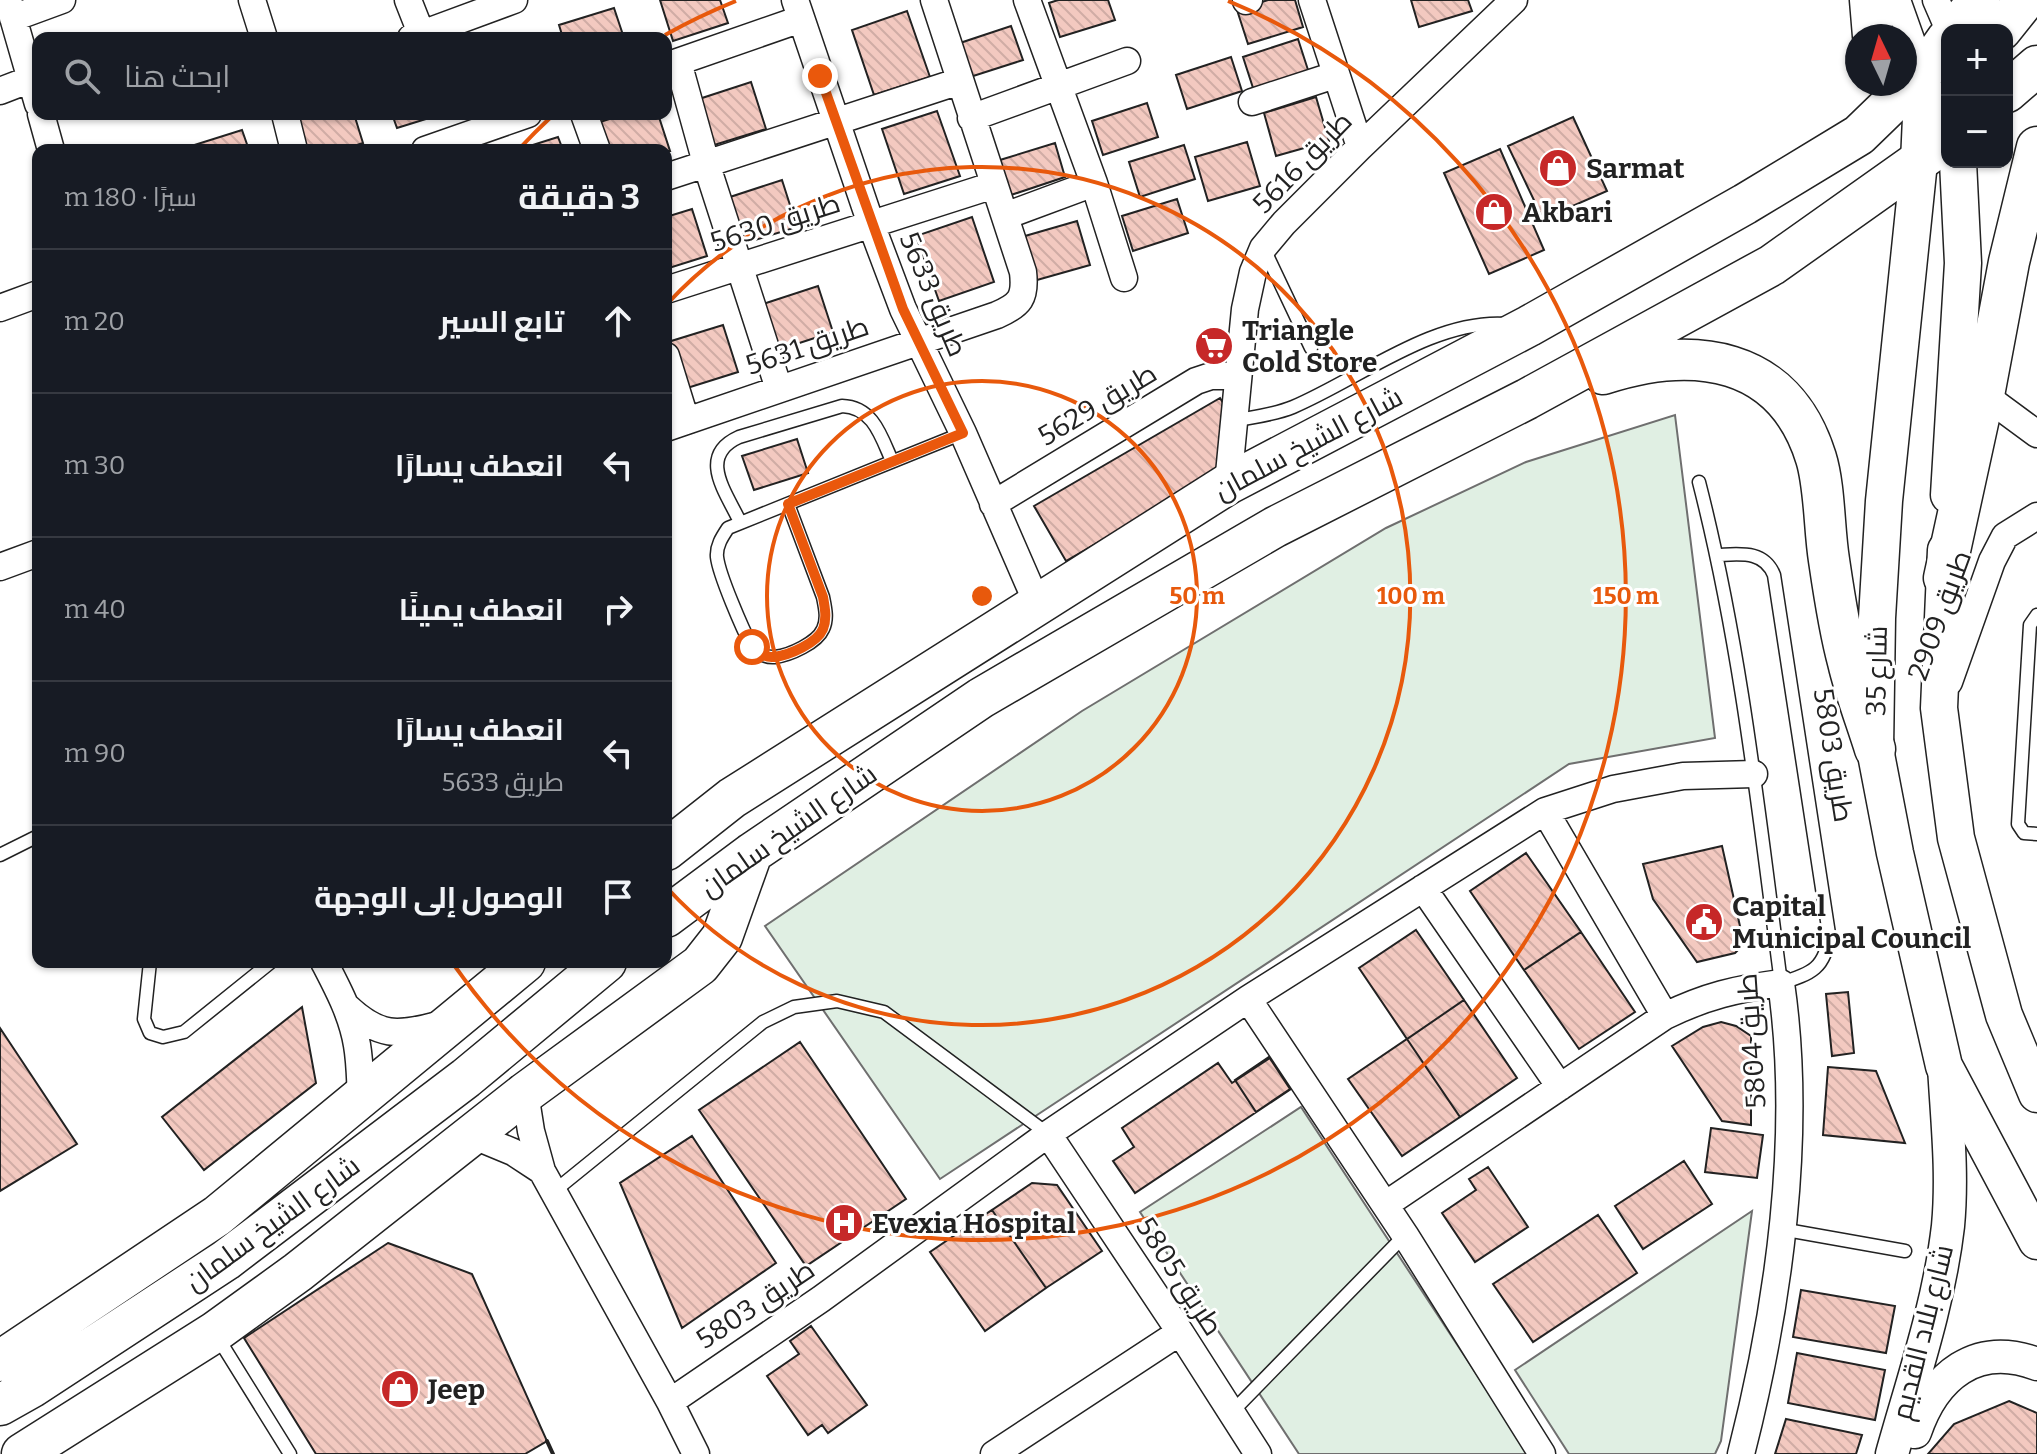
<!DOCTYPE html>
<html lang="ar">
<meta charset="utf-8">
<style>
:root{--surface:#171b24;--page:#20242c;--text:#f1f3f6;--muted:#9ea1a6;--line:#363941}
body{margin:0;font-family:Bitter,Cairo,serif;background:var(--page);color:var(--text);direction:rtl}
.controls{position:absolute;right:24px;top:24px;display:grid;overflow:hidden;border-radius:16px;box-shadow:0 2px 6px #0004}
.controls button{width:72px;height:72px;display:grid;place-items:center;padding:0;border:0;border-bottom:2px solid var(--line);background:var(--surface);color:var(--text);font:40px sans-serif}
.compass{position:absolute;left:1845px;top:24px;width:72px;height:72px;border-radius:50%;background:var(--surface);box-shadow:0 2px 6px #0004;rotate:355deg}
.stop{position:absolute;width:24px;height:24px;margin:-18px;border:6px solid #ea580c;border-radius:50%;background:#fff}
.stop.end{background:#ea580c;border-color:#fff;box-shadow:0 2px 8px #0008}
.list{margin:0;padding:0;list-style:none}
h2{display:flex;justify-content:space-between;align-items:center;height:104px;margin:0;padding:0 32px;font-size:34px}
h2 small{font-size:26px;font-weight:400;color:var(--muted)}
.list li{display:grid;grid-template-columns:52px 1fr auto;gap:24px;align-items:center;box-sizing:border-box;height:144px;padding:0 32px;border-top:2px solid var(--line)}
.list b{display:block;font-size:30px;white-space:nowrap}
.list p{margin:0;font-size:26px;white-space:nowrap;color:var(--muted)}
.list em{font-size:26px;font-style:normal;color:var(--muted)}
.icon{flex:none;width:44px;height:44px;fill:none;stroke:currentColor;stroke-width:2;stroke-linecap:round;stroke-linejoin:round}
.map{position:relative;flex:none;width:2037px;height:1454px;overflow:hidden;direction:ltr}
.search{position:absolute;background:var(--surface);box-shadow:0 2px 6px #0004;left:32px;top:32px;width:640px;height:88px;display:flex;align-items:center;gap:20px;box-sizing:border-box;padding:0 28px;border-radius:16px;color:var(--muted);font-size:30px}
.panel{position:absolute;background:var(--surface);box-shadow:0 2px 6px #0004;left:32px;top:144px;width:640px;height:824px;border-radius:16px;direction:rtl}
.map>svg:first-child{display:block}
.grass{fill:#e0efe3;stroke:#6f6f6f;stroke-width:2}
.building{fill:url(#building-back-hatch);stroke:#222;stroke-width:2}
.lines{fill:none;stroke-linecap:round;stroke-linejoin:round}
.service-casing{stroke:#222;stroke-width:15}
.minor-casing{stroke:#222;stroke-width:29}
.tertiary-casing{stroke:#222;stroke-width:35}
.secondary-casing{stroke:#222;stroke-width:39}
.primary-casing{stroke:#222;stroke-width:43}
.service{stroke:#fff;stroke-width:12}
.minor{stroke:#fff;stroke-width:26}
.tertiary{stroke:#fff;stroke-width:32}
.secondary{stroke:#fff;stroke-width:36}
.primary{stroke:#fff;stroke-width:40}
.wall{stroke:#222;stroke-width:4}
.route{stroke:#ea580c;stroke-width:10}
.ring{fill:none;stroke:#e8590c;stroke-width:4}
.labels{text-anchor:middle;stroke-width:6;stroke-linejoin:round;paint-order:stroke}
.street-label{font-size:28px;fill:#222;stroke:#fff}
.poi-label{font-size:28px;font-weight:bold;fill:#222;stroke:#fff;text-anchor:start}
.centre{fill:#e8590c;stroke:#fff;stroke-width:4}
.ring-label{font-size:24px;text-anchor:middle;font-weight:bold;fill:#e8590c;stroke:#fff;stroke-width:6;stroke-linejoin:round;paint-order:stroke}
</style>
<div class="map">
<svg width="2037" height="1454" viewBox="0 0 2037 1454">
<defs>
<pattern id="building-back-hatch" width="6" height="6" patternUnits="userSpaceOnUse" patternTransform="scale(2)"><rect width="6" height="6" fill="#f3c9c0"/><path d="M-1 5l2 2M0 0l6 6M5-1l2 2" fill="none" stroke="#d0aca5"/></pattern>
</defs>
<rect width="100%" height="100%" fill="#fff"/>
<path class="grass" d="M1675 415 1715 738 1569 764 940 1179 765 926 1082 711 1386 528 1526 462Z
M1301 1107 1529 1454H1299L1140 1212Z
M1752 1211 1721 1441 1715 1454H1569L1515 1370Z"/>
<path class="building" d="M660 0H720L728 23 673 41Z
M1058 0H1108L1115 20 1060 37 1049 3Z
M1268 0H1295L1303 27 1248 44 1237 10Z
M1411 0H1468L1472 11 1419 27Z
M614 8 624 38H563L559 25Z
M907 11 930 77 874 95 852 30Z
M1011 26 1023 60 967 78 957 44Z
M1298 39 1309 73 1254 91 1243 57Z
M1231 57 1242 91 1187 109 1176 75Z
M751 82 766 129 711 146 696 100Z
M1316 97 1329 141 1276 156 1264 113Z
M1147 103 1158 137 1103 155 1092 121Z
M937 111 960 176 904 194 882 129Z
M295 114H354L363 143 342 150H305Z
M392 114H442L397 128Z
M625 114H658L670 151 609 150 600 122Z
M1573 117 1607 191 1543 219 1508 146Z
M242 130 249 150H188V147Z
M558 137 563 150H517Z
M1247 142 1260 186 1208 201 1195 157Z
M1055 143 1065 177 1011 195 1000 160Z
M1184 145 1195 179 1140 197 1129 162Z
M1500 149 1544 250 1489 274 1444 173Z
M782 180 797 227 742 244 727 198Z
M1177 199 1188 233 1133 251 1122 216Z
M692 209 707 256 666 269V217Z
M972 217 994 282 939 301 916 236Z
M1077 221 1090 265 1037 280 1025 236Z
M818 286 833 332 778 350 763 304Z
M723 325 738 372 684 389 668 342Z
M1220 398 1231 416 1221 471 1066 561 1034 506Z
M797 439 808 473 754 490 742 456Z
M1722 846 1744 944 1735 953 1697 962 1653 899 1643 864Z
M1526 853 1581 932 1524 970 1470 891Z
M1416 930 1464 1000 1407 1039 1359 968Z
M1581 932 1635 1012 1579 1049 1524 970Z
M1848 992 1854 1053 1832 1056 1826 994Z
M1464 1000 1517 1078 1460 1117 1407 1039Z
M302 1007 316 1083 204 1170 162 1117Z
M1721 1022 1736 1026 1751 1036V1125L1722 1121 1672 1046 1703 1027Z
M0 1028 77 1144 0 1191Z
M1407 1039 1460 1117 1402 1156 1348 1079Z
M800 1042 906 1199 806 1266 699 1110Z
M1269 1057 1290 1089 1256 1112 1235 1080Z
M1270 1058 1291 1089 1135 1193 1113 1161 1134 1147 1122 1128 1218 1063 1232 1083Z
M1828 1067 1876 1071 1905 1143 1823 1135Z
M1711 1128 1763 1135 1757 1178 1705 1172Z
M692 1136 776 1263 682 1328 620 1183Z
M1684 1161 1712 1204 1643 1249 1615 1206Z
M1488 1167 1528 1227 1475 1262 1442 1213 1476 1190 1469 1179Z
M1032 1183 1057 1185 1102 1251 1046 1288 992 1210Z
M992 1210 1046 1288 985 1331 930 1252Z
M1598 1215 1637 1273 1533 1342 1493 1284Z
M388 1243 472 1274 547 1441 525 1454H316L244 1338Z
M1801 1290 1895 1306 1886 1353 1793 1337Z
M811 1326 867 1405 828 1433 822 1425 808 1435 767 1376 799 1354 790 1341Z
M1797 1353 1885 1370 1875 1420 1788 1403Z
M2009 1401 2037 1413V1454H1928L1954 1424Z
M1786 1419 1862 1435 1856 1454H1775Z"/>
<g class="lines">
<defs>
<path id="service" d="M1265 251 1311 348
M1233 421C1253 417 1274 415 1293 407 1359 379 1433 319 1506 324
M1699 482C1741 646 1759 815 1781 983 1811 974 1826 968 1829 934L1774 575C1764 550 1740 554 1718 555
M788 504 823 597C825 607 828 619 823 629 817 643 790 655 775 657 765 658 759 653 752 647 743 630 719 575 717 557 716 546 722 537 728 528L963 433
M740 522C726 492 697 456 739 437L842 406C873 407 881 436 892 461
M2037 615 2030 625 2018 824 2024 833 2037 834
M0 855 38 836
M150 962 144 1019 150 1033 163 1037 184 1032 271 962
M552 1193 763 1022 794 1007 837 1001 884 1012 1048 1134
M1781 1229 1905 1251
M218 1338 290 1454
M1231 1413 1405 1235"/>
<path id="minor" d="M8 0 38 104
M252 0 264 38
M408 0 421 33
M795 0 871 224 903 309 963 433 1037 603
M1027 0 1094 183 1124 278
M1312 0 1360 147
M1897 0 1923 73
M1936 0 1949 30
M1246 1 1249 0
M13 18 62 0
M411 38 514 0
M678 62 706 163 779 389
M666 66 801 19
M0 91 31 79
M1252 102 1335 75
M41 114 51 150
M285 114 294 150
M584 114 597 150
M971 118 1127 61
M425 150 528 114
M666 177 960 81
M1005 216 1094 183
M666 290 994 185
M0 308 38 294
M666 356 686 421
M1984 395 2037 434
M666 428 997 315C1020 305 1026 298 1023 272L934 0
M1228 484 1245 309 1253 272 1263 248 1284 223 1360 147 1514 0
M993 504 1196 381 1211 376 1238 375
M0 567 38 553
M1949 682 1992 561 2005 536 2037 516
M1545 811 1665 1016
M1423 888 1560 1087
M324 962C338 989 352 1015 357 1045 360 1062 360 1080 361 1097
M1248 999 1405 1235 1542 1454
M347 1007C379 1037 397 1036 438 1025
M525 1093 531 1131 542 1171 670 1402 821 1299 1048 1134 1248 999 1545 811 1613 789 1683 776 1754 774
M1048 1134 1180 1332 1258 1454
M472 1135 513 1152 542 1171
M1385 1205 1665 1016C1706 996 1736 989 1781 983 1803 1134 1779 1306 1741 1454
M670 1402 696 1454
M994 1454 1180 1332"/>
<path id="tertiary" d="M1915 1432C1934 1376 1976 1341 2037 1364
M1892 1454C1913 1379 1939 1304 1948 1226 1953 1173 1947 1120 1944 1066"/>
<path id="secondary" d="M1923 73 1919 162 1884 501 1877 618 1875 749 1895 853 1944 1066 2037 1241
M1949 495 1963 263 1958 162
M1946 550 1939 708 1956 838 2004 1015 2037 1094"/>
<path id="primary" d="M1870 0 1873 36
M1954 30 1979 0
M2001 30 2025 0
M2007 92 2037 66
M1919 162 1931 132 1947 102
M1603 374C1693 345 1784 355 1816 458 1825 487 1824 529 1829 560 1834 594 1839 629 1848 662 1855 692 1866 720 1875 749
M1944 578 1984 395 2009 262 2037 147
M666 850 732 798 1228 484 1529 326 1745 204 1859 135 1923 73 1947 39
M666 917 752 853 981 698 1275 527 1527 399 1772 265 1947 141
M0 1361 217 1216 525 962
M0 1405 32 1387 226 1260 466 1078 606 962
M22 1454 215 1332 298 1272 525 1093 700 965 722 937 752 853"/>
</defs>
<use href="#service" class="service-casing"/>
<use href="#minor" class="minor-casing"/>
<use href="#tertiary" class="tertiary-casing"/>
<use href="#secondary" class="secondary-casing"/>
<use href="#primary" class="primary-casing"/>
<use href="#service" class="service"/>
<use href="#minor" class="minor"/>
<use href="#tertiary" class="tertiary"/>
<use href="#secondary" class="secondary"/>
<use href="#primary" class="primary"/>
<path class="wall" d="M547 1441 553 1454"/>
</g>
<g class="lines">
<path class="route" d="M752 647C759 653 765 658 774 657 790 655 817 643 823 629 827 619 825 608 823 597L788 504 963 433 903 309 820 76"/>
</g>
<g class="ring">
<circle cx="982" cy="596" r="215"/>
<path d="M668 303A429 429 0 1 1 668 889"/>
<path d="M519 149A644 644 0 0 1 551 117M665 35A644 644 0 0 1 736 1M1228 1A644 644 0 1 1 454 965"/>
</g>
<defs>
<symbol id="shop-disc" viewBox="-11 -11 22 22"><circle r="9.5" fill="#c62828" stroke="#fff"/><path d="M-5-2.5h2.3a2.7 3.5 0 0 1 5.4 0H5L5.5 6h-11ZM-1.5-2.5h3a1.5 2.3 0 0 0-3 0Z" fill="#fff"/></symbol>
<symbol id="supermarket-disc" viewBox="-11 -11 22 22"><circle r="9.5" fill="#c62828" stroke="#fff"/><path d="M-6-5.5h2.5l.6 2H6L4.5 2H-2.5L-4.4-4H-6ZM-1.5 3.2a1.3 1.3 0 1 0 .1 0ZM3 3.2a1.3 1.3 0 1 0 .1 0Z" fill="#fff"/></symbol>
<symbol id="civic-disc" viewBox="-11 -11 22 22"><circle r="9.5" fill="#c62828" stroke="#fff"/><path d="M-.6-6.5H3V-4.5H.6V-3L4-1V1h2V6H-6V1h2V-1L-.6-3ZM-1.2 2.5V6h2.4V2.5Z" fill="#fff"/></symbol>
<symbol id="hospital-disc" viewBox="-11 -11 22 22"><circle r="9.5" fill="#c62828" stroke="#fff"/><path d="M-5-5h3v3.5h4V-5h3V5h-3V1.5h-4V5h-3Z" fill="#fff"/></symbol>
</defs>
<g fill-rule="evenodd">
<use href="#shop-disc" x="1536" y="146" width="44" height="44"/>
<use href="#shop-disc" x="1472" y="190" width="44" height="44"/>
<use href="#supermarket-disc" x="1192" y="324" width="44" height="44"/>
<use href="#civic-disc" x="1682" y="900" width="44" height="44"/>
<use href="#hospital-disc" x="822" y="1201" width="44" height="44"/>
<use href="#shop-disc" x="378" y="1367" width="44" height="44"/>
</g>
<g class="labels">
<g class="street-label">
<text transform="translate(1302 162) rotate(-46)" y="10">طريق 5616</text>
<text transform="translate(775 222) rotate(-18)" y="10">طريق 5630</text>
<text transform="translate(934 294) rotate(67)" y="10">طريق 5633</text>
<text transform="translate(807 345) rotate(-19)" y="10">طريق 5631</text>
<text transform="translate(1097 404) rotate(-31)" y="10">طريق 5629</text>
<text transform="translate(1308 443) rotate(-28)" y="10">شارع الشيخ سلمان</text>
<text transform="translate(1939 615) rotate(-70)" y="10">طريق 2909</text>
<text transform="translate(1876 671) rotate(-89)" y="10">شارع 35</text>
<text transform="translate(1834 755) rotate(81)" y="10">طريق 5803</text>
<text transform="translate(788 830) rotate(-35)" y="10">شارع الشيخ سلمان</text>
<text transform="translate(1751 1041) rotate(-94)" y="10">طريق 5804</text>
<text transform="translate(272 1223) rotate(-36)" y="10">شارع الشيخ سلمان</text>
<text transform="translate(1180 1276) rotate(57)" y="10">طريق 5805</text>
<text transform="translate(755 1304) rotate(-34)" y="10">طريق 5803</text>
<text transform="translate(1922 1332) rotate(-76)" y="10">شارع بلاد القديم</text>
</g>
<g class="poi-label">
<text x="1586" y="178">Sarmat</text>
<text x="1522" y="222">Akbari</text>
<text x="1242" y="340">Triangle<tspan x="1242" dy="32">Cold Store</tspan></text>
<text x="1732" y="916">Capital<tspan x="1732" dy="32">Municipal Council</tspan></text>
<text x="872" y="1233">Evexia Hospital</text>
<text x="428" y="1399">Jeep</text>
</g>
</g>
<circle cx="982" cy="596" r="12" class="centre"/>
<g class="ring-label">
<text x="1197" y="604">50 m</text>
<text x="1411" y="604">100 m</text>
<text x="1626" y="604">150 m</text>
</g>
</svg>
<div class="controls">
<button>+</button>
<button>−</button>
</div>
<svg class="compass" viewBox="-18 -18 36 36"><path d="M0-13l5 13h-10z" fill="#e53935"/><path d="M0 13l5-13h-10z" fill="#9ea1a6"/></svg>
<div class="stop" style="left:752px;top:647px"></div>
<div class="stop end" style="left:820px;top:76px"></div>
<div class="search"><svg class="icon" aria-label="search" viewBox="0 0 24 24"><circle cx="10" cy="10" r="6"/><path d="M15 15l6 6"/></svg>ابحث هنا</div>
<section class="panel">
<h2>3 دقيقة<small>سيرًا · 180 m</small></h2>
<ul class="list">
<li><svg class="icon" aria-label="ahead" viewBox="0 0 24 24"><path d="M12 20V5M6 11l6-6 6 6"/></svg><div><b>تابع السير</b></div><em>20 m</em></li>
<li><svg class="icon" aria-label="left" viewBox="0 0 24 24"><path d="M17 20v-9H6M10 6l-5 5 5 5"/></svg><div><b>انعطف يسارًا</b></div><em>30 m</em></li>
<li><svg class="icon" aria-label="right" viewBox="0 0 24 24"><path d="M7 20v-9h11M14 6l5 5-5 5"/></svg><div><b>انعطف يمينًا</b></div><em>40 m</em></li>
<li><svg class="icon" aria-label="left" viewBox="0 0 24 24"><path d="M17 20v-9H6M10 6l-5 5 5 5"/></svg><div><b>انعطف يسارًا</b><p>طريق 5633</p></div><em>90 m</em></li>
<li><svg class="icon" aria-label="arrive" viewBox="0 0 24 24"><path d="M6 21V4h12l-3 4 3 4H6"/></svg><div><b>الوصول إلى الوجهة</b></div></li>
</ul>
</section>
</div>
